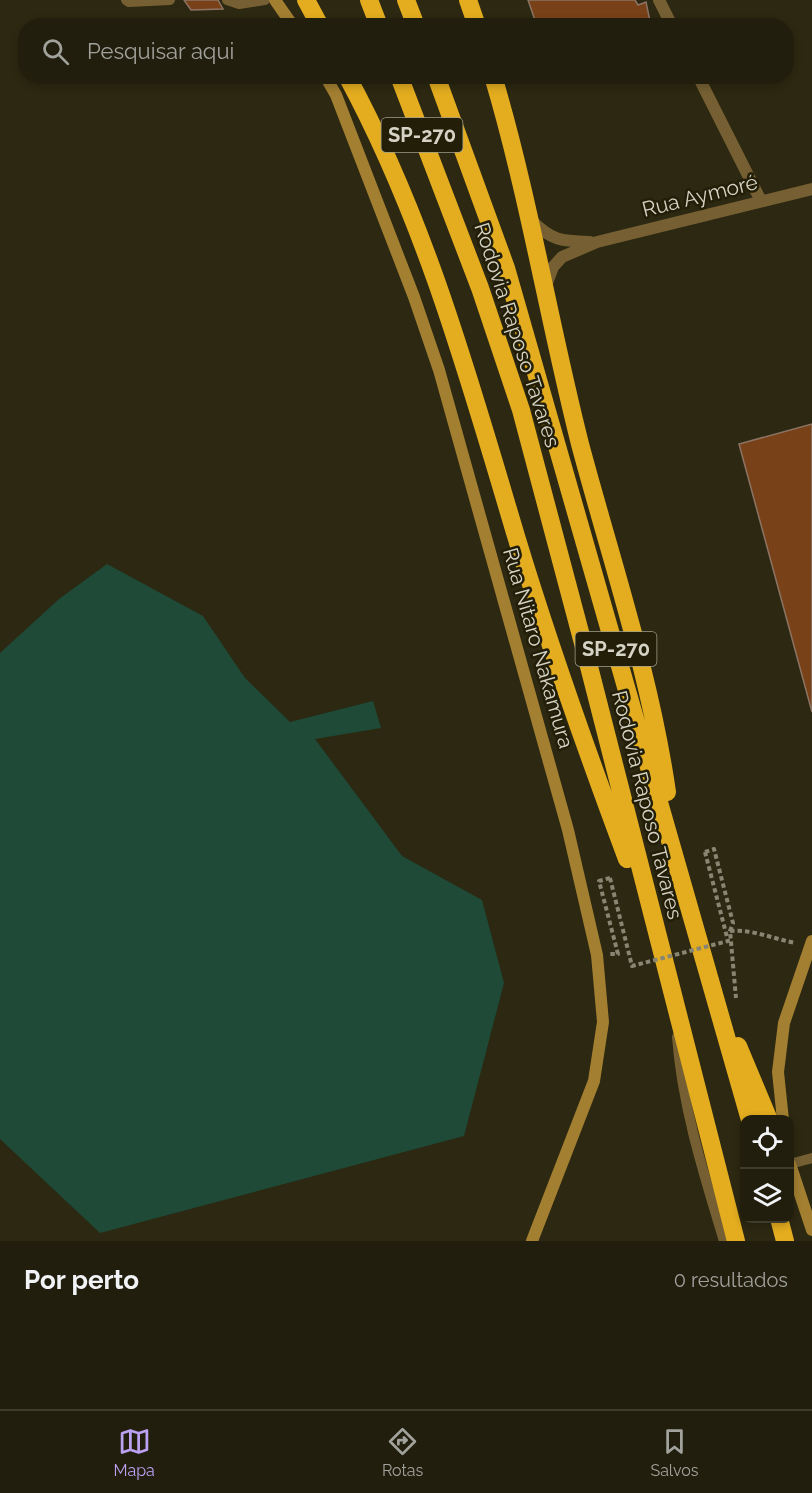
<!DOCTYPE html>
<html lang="pt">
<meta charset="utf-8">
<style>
:root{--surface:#211e0d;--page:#292716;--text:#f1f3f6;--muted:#a2a29d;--line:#3e3c2e;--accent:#bca0f2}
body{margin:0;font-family:Raleway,sans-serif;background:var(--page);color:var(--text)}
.controls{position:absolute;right:18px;bottom:18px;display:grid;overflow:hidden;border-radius:12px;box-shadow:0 3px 9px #0003}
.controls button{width:54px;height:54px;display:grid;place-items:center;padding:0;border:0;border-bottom:2px solid var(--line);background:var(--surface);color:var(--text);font:30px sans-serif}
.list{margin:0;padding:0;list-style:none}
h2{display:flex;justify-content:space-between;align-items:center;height:78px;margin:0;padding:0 24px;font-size:26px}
h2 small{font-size:20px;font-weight:400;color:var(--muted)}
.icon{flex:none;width:33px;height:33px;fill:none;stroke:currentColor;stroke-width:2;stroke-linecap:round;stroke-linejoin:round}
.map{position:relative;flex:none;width:812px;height:1241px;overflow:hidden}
.search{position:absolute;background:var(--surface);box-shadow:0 3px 9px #0003;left:18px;right:18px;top:18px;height:66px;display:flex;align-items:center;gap:15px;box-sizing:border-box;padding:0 21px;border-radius:24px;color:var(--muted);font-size:22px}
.sheet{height:168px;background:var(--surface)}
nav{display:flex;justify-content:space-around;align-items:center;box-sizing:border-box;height:84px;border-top:2px solid var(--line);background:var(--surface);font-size:16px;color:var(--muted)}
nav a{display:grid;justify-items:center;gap:3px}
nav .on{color:var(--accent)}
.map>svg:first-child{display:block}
.green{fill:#1e4a37}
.building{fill:#784117;stroke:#8c7465;stroke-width:1.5}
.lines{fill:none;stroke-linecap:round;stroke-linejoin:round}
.path{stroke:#888573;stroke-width:4;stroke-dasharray:4.5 3;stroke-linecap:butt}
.lane{stroke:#766033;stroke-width:10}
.street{stroke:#766033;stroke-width:12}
.secondary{stroke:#a27f31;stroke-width:12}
.highway{stroke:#e4ad1f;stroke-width:18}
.path-bridge{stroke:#888573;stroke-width:4;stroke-dasharray:4.5 3;stroke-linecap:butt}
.labels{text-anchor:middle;stroke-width:5;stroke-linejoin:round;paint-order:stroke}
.shield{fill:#221e07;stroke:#9f9d8c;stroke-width:1.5}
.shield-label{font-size:20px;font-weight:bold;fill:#d5d3c5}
.street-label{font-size:21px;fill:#d5d3c5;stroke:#221e07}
</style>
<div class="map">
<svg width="812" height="1241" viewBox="0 0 812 1241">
<rect width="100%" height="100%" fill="#2c2811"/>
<path class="green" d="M107 564 203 616 245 678 290 722 373 701 381 728 315 739 402 856 482 900 504 983 464 1136 100 1233 0 1139V653L59 599Z"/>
<path class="building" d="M184 0H218L223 9 191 10Z
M528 0H635L638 5 646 2 651 26H537Z
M812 424V712L739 444Z"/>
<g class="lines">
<path class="path" d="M705 852 714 849 733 923 730 931 736 998
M610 878 599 881 618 954H610
M730 931C753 929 773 939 796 943"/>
<path class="lane" d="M126 0 129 2 170 0
M227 0 239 4 265 0
M677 1037C682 1106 704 1175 724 1241
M790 1164 812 1158"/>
<path class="street" d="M659 0 672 26
M698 76 761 201
M531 220C552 241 561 241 590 242
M545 288 553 267 562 257 597 242 812 189"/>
<path class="secondary" d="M275 0 293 26
M325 76 336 95 414 297 439 370 568 830 597 955 603 1022 594 1081 532 1241
M783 1120 778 1072 784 1023 812 941
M790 1164 812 1230"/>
<path class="highway" d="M306 0 320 26
M369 0 379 26
M406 0 416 26
M468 0 477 26
M347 76C426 222 469 379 516 536 549 645 587 752 627 859
M399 76 480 288 521 410 584 647 736 1241
M436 76 506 268 750 1120
M493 76C529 197 549 322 580 444 611 560 650 674 667 792
M738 1046 769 1120
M779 1218 785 1241"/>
<path class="path-bridge" d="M610 878 632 966 728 941 705 852"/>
</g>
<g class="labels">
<g class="shield">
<rect x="381.5" y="118" width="81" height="34" rx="4.5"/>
<rect x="575.5" y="632" width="81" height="34" rx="4.5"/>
</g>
<g class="shield-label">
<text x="422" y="142">SP-270</text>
<text x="616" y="656">SP-270</text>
</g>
<g class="street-label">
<text transform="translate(700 196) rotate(-14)" y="7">Rua Aymoré</text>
<text transform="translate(517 335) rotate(72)" y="7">Rodovia Raposo Tavares</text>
<text transform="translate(538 648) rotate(74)" y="7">Rua Nitaro Nakamura</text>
<text transform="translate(647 805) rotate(76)" y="7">Rodovia Raposo Tavares</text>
</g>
</g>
</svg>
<div class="controls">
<button><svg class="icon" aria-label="locate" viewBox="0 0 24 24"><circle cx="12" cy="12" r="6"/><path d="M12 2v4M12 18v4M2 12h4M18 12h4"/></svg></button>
<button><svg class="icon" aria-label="layers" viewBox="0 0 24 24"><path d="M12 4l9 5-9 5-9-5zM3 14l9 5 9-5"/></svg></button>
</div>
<div class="search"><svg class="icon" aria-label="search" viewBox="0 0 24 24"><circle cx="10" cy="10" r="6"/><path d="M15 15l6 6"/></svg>Pesquisar aqui</div>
</div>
<section class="sheet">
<h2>Por perto<small>0 resultados</small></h2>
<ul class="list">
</ul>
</section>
<nav>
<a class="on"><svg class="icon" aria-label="map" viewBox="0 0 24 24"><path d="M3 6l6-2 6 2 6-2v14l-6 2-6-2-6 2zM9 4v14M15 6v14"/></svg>Mapa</a>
<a><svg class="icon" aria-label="directions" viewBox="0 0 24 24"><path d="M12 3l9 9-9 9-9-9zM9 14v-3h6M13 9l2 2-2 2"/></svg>Rotas</a>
<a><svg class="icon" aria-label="saved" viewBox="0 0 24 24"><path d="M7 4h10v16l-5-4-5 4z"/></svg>Salvos</a>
</nav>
